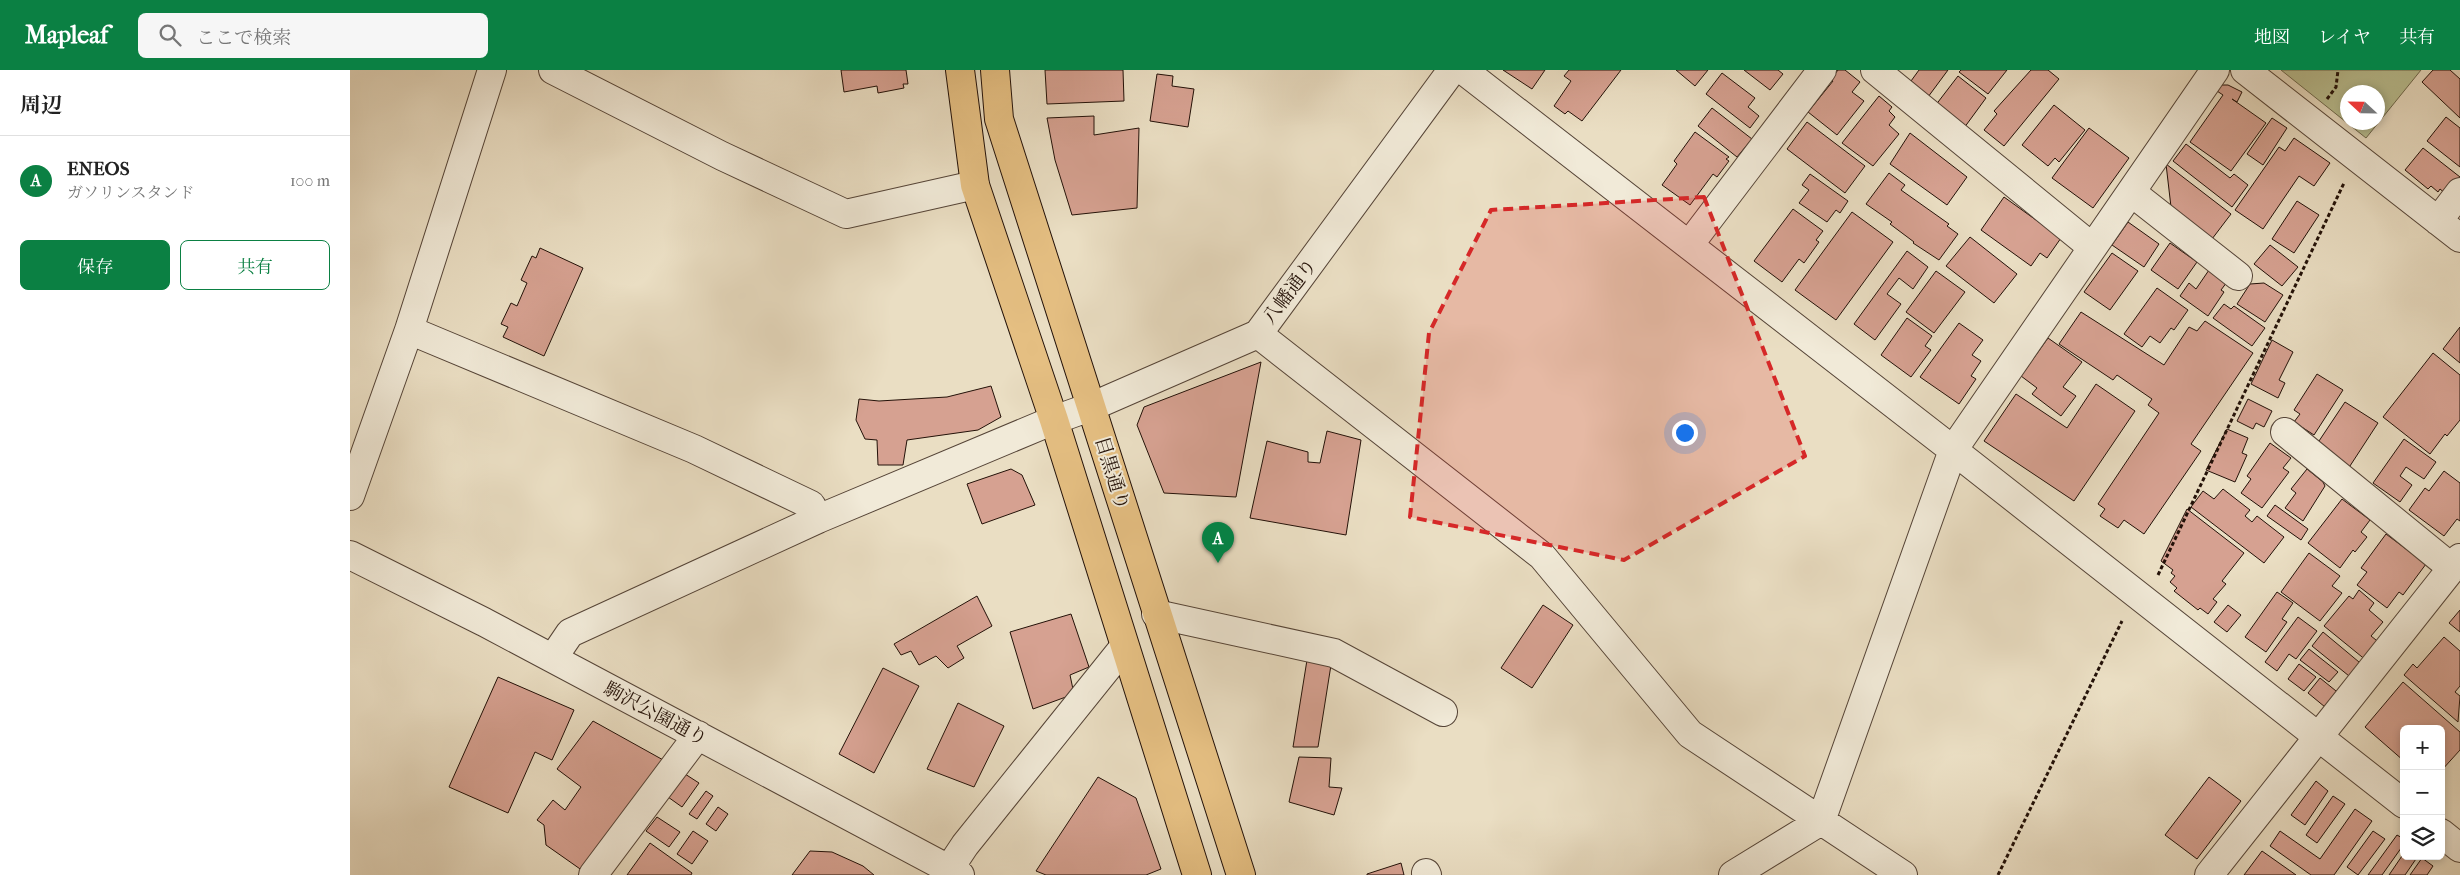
<!DOCTYPE html>
<html lang="ja">
<meta charset="utf-8">
<style>
:root{--surface:#fff;--page:#f6f6f6;--text:#222;--muted:#767676;--line:#e0e0e0;--accent:#0b8043}
body{margin:0;font-family:"IM FELL French Canon","Noto Serif JP",serif;background:var(--page);color:var(--text)}
.controls{position:absolute;right:15px;bottom:15px;display:grid;overflow:hidden;border-radius:8px;box-shadow:0 2px 8px #0003}
.controls button{width:45px;height:45px;display:grid;place-items:center;padding:0;border:0;border-bottom:1px solid var(--line);background:var(--surface);color:var(--text);font:25px sans-serif}
.compass{position:absolute;left:1990px;top:15px;width:45px;height:45px;border-radius:50%;background:var(--surface);box-shadow:0 2px 8px #0003;rotate:292deg}
.you{position:absolute;left:1334px;top:362px;width:18px;height:18px;margin:-12px;border:4px solid #fff;border-radius:50%;background:#1a73e8;box-shadow:0 0 0 8px #1a73e833}
.badge{display:grid;place-items:center;width:32px;height:32px;border-radius:50%;background:var(--accent);color:#fff;font-size:16px;font-weight:700}
.pin{position:absolute;translate:-50% -41px;filter:drop-shadow(0 1px 2px #0008)}
.pin::after{content:'';position:absolute;top:26px;width:18px;height:15px;background:inherit;clip-path:polygon(0 0,100% 0,50% 100%)}
.list{margin:0;padding:0;list-style:none}
h2{display:flex;justify-content:space-between;align-items:center;height:65px;margin:0;padding:0 20px;font-size:21px}
h2 small{font-size:16px;font-weight:400;color:var(--muted)}
.list li{display:grid;grid-template-columns:32px 1fr auto;gap:15px;align-items:center;box-sizing:border-box;height:90px;padding:0 20px;border-top:1px solid var(--line)}
.list b{display:block;font-size:19px;white-space:nowrap}
.list p{margin:0;font-size:16px;white-space:nowrap;color:var(--muted)}
.list em{font-size:16px;font-style:normal;color:var(--muted)}
.actions{display:flex;gap:10px;padding:15px 20px}
.actions a{flex:1;padding:11px 0;border:1px solid var(--accent);border-radius:8px;text-align:center;font-size:18px;color:var(--accent)}
.actions .main{background:var(--accent);color:#fff}
.icon{flex:none;width:28px;height:28px;fill:none;stroke:currentColor;stroke-width:2;stroke-linecap:round;stroke-linejoin:round}
.map{position:relative;flex:none;width:2110px;height:805px;overflow:hidden}
header{display:flex;align-items:center;gap:30px;box-sizing:border-box;height:70px;padding:0 25px;background:var(--accent);color:#fff}
header strong{font-size:24px}
nav{display:flex;gap:28px;margin-inline-start:auto;font-size:18px}
.search{width:350px;height:45px;background:var(--page);display:flex;align-items:center;gap:12px;box-sizing:border-box;padding:0 18px;border-radius:8px;color:var(--muted);font-size:19px}
main{display:flex}
aside{flex:1;background:var(--surface)}
.map>svg:first-child{display:block}
.green{fill:#bac092;stroke:#6e684d;fill-rule:evenodd}
.building{fill:#d6a191;stroke:#231108}
.lines{fill:none;stroke-linecap:round;stroke-linejoin:round}
.minor-casing{stroke:#554437;stroke-width:30}
.major-casing{stroke:#231108;stroke-width:30}
.path{stroke:#231108;stroke-width:3;stroke-dasharray:4 2.5;stroke-linecap:butt}
.minor{stroke:#f1ead8;stroke-width:28}
.major{stroke:#e5bf82;stroke-width:28}
.marked{fill:#d62828;fill-opacity:0.2;stroke:#d62828;stroke-width:4;stroke-dasharray:10 6;stroke-linejoin:round}
.labels{text-anchor:middle;stroke-width:4;stroke-linejoin:round;paint-order:stroke}
.street-label{font-size:19px;fill:#231108;stroke:#f1ead8}
</style>
<header>
<strong>Mapleaf</strong>
<div class="search"><svg class="icon" aria-label="search" viewBox="0 0 24 24"><circle cx="10" cy="10" r="6"/><path d="M15 15l6 6"/></svg>ここで検索</div>
<nav><a>地図</a><a>レイヤ</a><a>共有</a></nav>
</header>
<main>
<aside>
<h2>周辺<small></small></h2>
<ul class="list">
<li><span class="badge">A</span><div><b>ENEOS</b><p>ガソリンスタンド</p></div><em>100 m</em></li>
</ul>
<div class="actions"><a class="main">保存</a><a>共有</a></div>
</aside>
<div class="map">
<svg width="2110" height="805" viewBox="0 0 2110 805">
<rect width="100%" height="100%" fill="#eadec3"/>
<filter id="stains"><feTurbulence type="fractalNoise" baseFrequency=".004" numOctaves="4"/><feColorMatrix values="0 0 0 0 .2 0 0 0 0 .09 0 0 0 0 .02 0 0 0 .5 -.17"/></filter>
<radialGradient id="worn" r=".72"><stop offset=".6" stop-color="#630" stop-opacity="0"/><stop offset="1" stop-color="#630" stop-opacity=".3"/></radialGradient>
<path class="green" d="M1931 0H2071L2016 68ZM1998 22H2028V52H1998Z"/>
<path class="building" d="M491 0H556L558 14H553L554 18 528 23 527 16 494 22Z
M695 0H773L774 31 697 34Z
M1153 0H1195L1182 19Z
M1219 0H1271L1232 51 1218 41 1215 44 1204 36 1221 11 1214 6Z
M1326 0H1358L1345 16Z
M1394 0H1428L1433 4 1420 20Z
M1488 0H1495L1510 12 1502 22 1514 31 1487 65 1458 42 1483 11 1481 9Z
M1569 0H1598L1578 27 1561 11Z
M1611 0H1657L1638 24 1609 2Z
M1681 0H1698L1709 9 1654 76 1634 60 1647 44 1644 41Z
M2083 0H2100L2110 9V48L2072 12Z
M1372 3 1405 28 1398 37 1409 46 1400 58 1356 24Z
M807 4 823 6 822 16 844 19 838 57 800 51Z
M1608 6 1636 28 1614 58 1585 36Z
M1870 15H1878L1892 22 1887 32 1882 29 1916 53 1881 101 1840 72 1873 25 1867 21Z
M1529 26 1542 37 1539 41 1545 47 1539 55 1549 64 1523 96 1492 73Z
M1704 35 1735 60 1709 92 1705 88 1698 96 1672 75Z
M1362 38 1402 69 1387 87 1348 56Z
M744 46V65L789 58 787 138 722 145 705 90 697 48Z
M2096 47 2110 58V97L2077 71Z
M1922 48 1937 58 1913 95 1897 84Z
M1457 52 1515 96 1495 123 1437 79Z
M1739 58 1779 88 1743 138 1702 108Z
M1345 62 1379 87 1376 89 1379 91 1367 107 1363 104 1340 135 1312 115 1327 94 1324 91Z
M1560 63 1617 107 1597 135 1540 94Z
M1944 68 1980 93 1964 116 1949 106 1913 159 1885 140 1929 77 1935 81Z
M1836 74 1880 108 1884 104 1898 115 1882 137 1823 91Z
M2073 78 2110 107 2096 124 2090 119 2088 122 2081 116 2078 119 2055 100Z
M1816 94 1881 144 1862 169 1821 137Z
M1539 103 1555 115 1551 120 1599 154 1597 156 1608 164 1589 190 1563 173 1564 172 1540 154 1542 152 1516 134Z
M1460 104 1498 131 1490 143 1486 140 1477 152 1449 133 1459 120 1452 115Z
M1654 127 1711 168 1697 188 1690 183 1681 196 1631 160Z
M1947 131 1969 145 1944 183 1922 169Z
M1443 139 1473 161 1466 170 1469 172 1454 193 1449 189 1432 212 1404 191Z
M1502 142 1543 172 1486 250 1445 220Z
M1778 152 1809 174 1794 197 1762 175Z
M1620 167 1667 204 1644 233 1596 196Z
M1820 173 1847 192 1828 219 1801 200Z
M1920 175 1948 197 1932 216 1904 194Z
M190 178 233 198 194 286 153 267 158 257 151 254 161 233 167 236 177 213 171 210 182 186 186 188Z
M1557 181 1578 197 1563 219 1549 208 1537 224 1551 234 1525 270 1504 254Z
M1762 183 1788 201 1760 240 1734 222Z
M1859 200 1877 212 1871 220 1874 222 1858 246 1830 226 1839 213 1846 219Z
M1586 201 1615 222 1584 263 1556 242Z
M1914 213 1933 225 1915 252 1887 234 1900 214Z
M1807 218 1838 240 1824 260 1821 258 1810 273 1800 266 1792 277 1774 264Z
M1874 234 1881 239 1884 236 1915 258 1902 276 1863 248Z
M1731 242 1814 295 1839 257 1847 261 1855 251 1903 283 1841 374 1851 381 1794 464 1774 450 1768 458 1750 446 1755 439 1748 434 1809 343 1798 335 1802 329 1767 305 1763 310 1709 274Z
M1557 248 1582 266 1575 276 1581 280 1561 307 1531 285Z
M1609 253 1633 270 1622 285 1631 291 1621 306 1626 309 1609 334 1570 307Z
M2110 257V293L2093 279Z
M1698 268 1732 292 1713 317 1726 326 1711 346 1682 324 1687 318 1671 306Z
M1922 270 1943 282 1929 310 1935 313 1928 328 1901 314Z
M2083 283 2110 305V350L2097 366 2095 364 2080 384 2033 347Z
M911 292 886 427 814 423 787 355 794 337Z
M1967 304 1993 320 1964 365 1944 352 1950 344 1944 340Z
M1746 314 1785 341 1724 431 1634 371 1666 324 1717 358Z
M641 316 651 347 628 360 557 370 553 395H528L527 370 515 369 506 350 509 329 529 331 597 327Z
M1898 329 1922 341 1914 357 1906 353 1903 359 1887 351Z
M1995 332 2028 353 1998 399 1965 377Z
M1877 359 1898 368 1892 383 1897 385 1885 412 1856 400Z
M977 361 1011 370 996 465 900 448 917 371 958 382V392L970 393Z
M2054 369 2086 392 2074 409 2056 397 2050 406 2062 415 2050 432 2023 413Z
M1920 373 1941 388 1933 398 1939 402 1912 438 1891 423 1901 409 1897 406Z
M661 399 672 405 685 435 632 454 617 414Z
M1957 399 1973 412 1975 416 1953 451 1935 438 1946 423 1941 419Z
M2094 401 2110 413V451L2107 449 2094 466 2059 440 2075 418 2079 421Z
M1873 419 1900 440 1895 446 1902 452 1907 446 1934 467 1914 493 1841 437 1853 421 1864 429Z
M1992 429 2020 450 2011 462 2017 467 2005 482 2003 480 1990 498 1958 473Z
M1925 435 1958 459 1951 470 1917 446Z
M1837 439 1894 483 1872 511 1876 514 1863 529 1867 532 1858 544 1850 538 1848 540 1824 521 1827 518 1820 512 1825 506 1821 503 1823 500 1811 491Z
M2036 464 2076 494 2053 525 2049 522 2037 538 2007 515 2017 502 2011 498Z
M1959 483 1990 506 1982 516 1992 523 1970 551 1931 522Z
M2009 520 2024 533 2019 540 2033 552 2021 566 2031 574 2017 591 1974 556 1999 526 2003 529Z
M1927 522 1943 533 1932 549 1937 552 1916 582 1895 567Z
M627 526 642 556 607 576 614 588 598 598 586 586 569 595 561 581 551 585 544 574Z
M1193 535 1223 555 1182 618 1151 598Z
M1878 535 1891 545 1877 562 1864 552Z
M2110 540V562L2099 553Z
M721 544 739 597 720 605 724 624 683 639 660 562Z
M1948 547 1967 561 1946 589 1939 584 1927 601 1915 592Z
M1973 562 2015 597 2004 610 1962 576Z
M2094 567 2110 581V616L2105 622 2110 626 2108 652 2054 605 2063 594 2067 598Z
M1959 579 1988 602 1979 612 1950 590Z
M957 590 981 595 968 677H943Z
M1949 594 1966 607 1954 621 1938 609Z
M533 598 569 616 524 703 489 684Z
M148 607 224 640 202 690 185 682 158 743 99 717Z
M1970 608 1991 625 1975 637 1958 623Z
M2053 612 2110 662V680L2091 701V659H2054V691L2015 657Z
M608 633 654 656 624 717 577 699Z
M243 651 315 691 233 801 196 775 194 755 187 750 203 730 215 740 231 717 207 699Z
M949 687 981 688 979 717 992 718 984 745 939 732Z
M335 704 349 713 332 737 318 727Z
M748 707 786 728 811 799 796 805H696L686 801Z
M1859 707 1891 731 1847 789 1815 765Z
M1966 711 1978 721 1955 755 1941 745Z
M356 721 363 726 347 749 339 744Z
M1983 726 1995 734 1967 773 1956 765Z
M368 737 378 744 366 761 356 754Z
M2005 739 2022 751 1984 805H1961L1920 776 1930 761 1970 789Z
M307 747 330 762 319 777 296 761Z
M343 761 358 771 342 794 327 784Z
M2023 761 2035 769 2008 805 1997 797Z
M2047 765 2054 769V774L2032 805H2018Z
M300 773 342 803 341 805H277Z
M460 781 482 782 513 796 524 805H442Z
M1912 781 1946 805H1894Z
M2054 783V786H2068L2055 805H2039Z
M2072 788 2083 796 2077 805H2060Z
M1051 793 1054 805H1017V804Z"/>
<g class="lines">
<defs>
<path id="minor" d="M203 0 372 86 496 144 625 115
M1113 0 1603 380 2054 734
M1525 0 1742 177
M1895 0 2110 168
M1781 122 1888 206
M2088 151 2110 122
M1339 175 1472 0
M59 260 344 379 461 435 468 449
M908 264 1192 486 1340 664 1553 805
M1935 362 2102 498
M0 426 59 260 142 0
M0 485 134 552 610 805
M806 544 984 583 1093 642
M203 588 220 563 468 449 704 350 743 336 908 264 1102 0
M2091 763 2110 778
M1076 803 1077 805
M243 805 348 665
M595 805 615 775 774 577
M1383 805 1471 751 1603 380 1865 0
M1859 805 2110 488"/>
<path id="major" d="M610 0 625 115 704 350 847 805
M645 0 649 49C731 300 809 553 891 805"/>
</defs>
<use href="#minor" class="minor-casing"/>
<use href="#major" class="major-casing"/>
<path class="path" d="M1977 29 1986 17 1988 0
M1808 505 1994 113
M1648 805 1772 551"/>
<use href="#minor" class="minor"/>
<use href="#major" class="major"/>
</g>
<path class="marked" d="M1354 127 1455 386 1274 490 1060 447 1079 263 1141 140Z"/>
<g class="labels">
<g class="street-label">
<text transform="translate(939 221) rotate(-53)" y="7">八幡通り</text>
<text transform="translate(763 403) rotate(73)" y="7">目黒通り</text>
<text transform="translate(306 643) rotate(28)" y="7">駒沢公園通り</text>
</g>
</g>
<rect width="100%" height="100%" filter="url(#stains)"/>
<rect width="100%" height="100%" fill="url(#worn)"/>
</svg>
<div class="controls">
<button>+</button>
<button>−</button>
<button><svg class="icon" aria-label="layers" viewBox="0 0 24 24"><path d="M12 4l9 5-9 5-9-5zM3 14l9 5 9-5"/></svg></button>
</div>
<svg class="compass" viewBox="-18 -18 36 36"><path d="M0-13l5 13h-10z" fill="#e53935"/><path d="M0 13l5-13h-10z" fill="#767676"/></svg>
<div class="you"></div>
<div class="pin badge" style="left:868px;top:493px">A</div>
</div>
</main>
